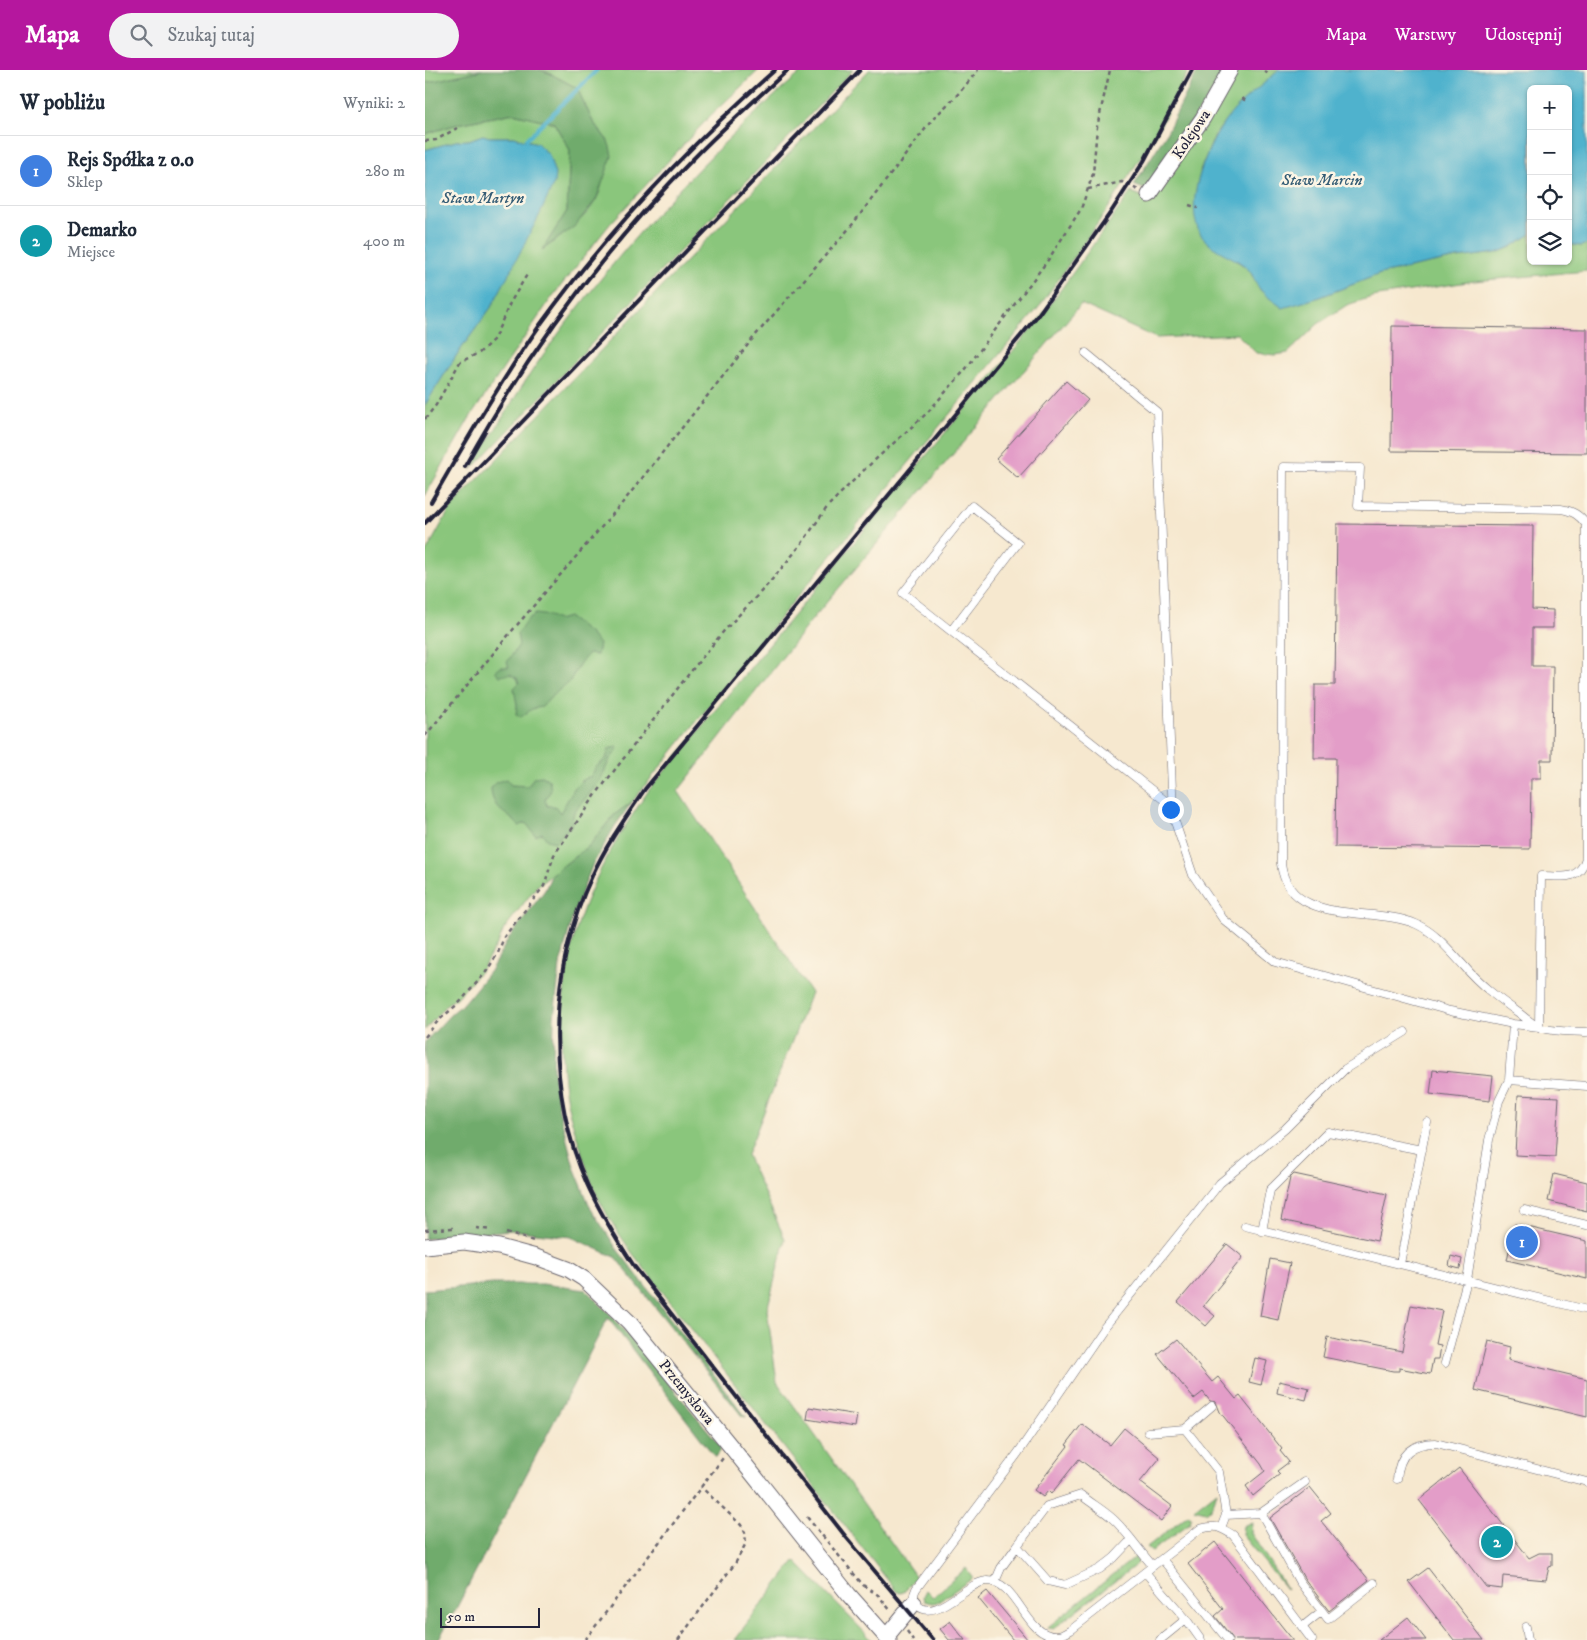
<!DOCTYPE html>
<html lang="pl">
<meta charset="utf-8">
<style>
:root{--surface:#fff;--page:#f2f2f3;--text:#1f2937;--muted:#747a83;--line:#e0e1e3;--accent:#b5179e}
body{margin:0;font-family:"IM FELL DW Pica",serif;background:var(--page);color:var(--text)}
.controls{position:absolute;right:15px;top:15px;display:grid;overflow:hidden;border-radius:8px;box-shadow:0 1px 4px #0004}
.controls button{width:45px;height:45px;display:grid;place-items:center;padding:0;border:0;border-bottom:1px solid var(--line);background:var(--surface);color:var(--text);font:25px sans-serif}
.scale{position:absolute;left:15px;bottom:12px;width:100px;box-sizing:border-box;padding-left:5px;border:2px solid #22223b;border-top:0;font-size:14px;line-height:18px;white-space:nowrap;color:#22223b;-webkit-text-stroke:4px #fcf5e5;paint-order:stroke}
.you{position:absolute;left:745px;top:739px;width:18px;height:18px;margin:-12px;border:4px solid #fff;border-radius:50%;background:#1a73e8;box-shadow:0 0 0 8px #1a73e833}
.badge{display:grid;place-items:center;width:32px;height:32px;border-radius:50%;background:var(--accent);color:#fff;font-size:16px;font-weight:700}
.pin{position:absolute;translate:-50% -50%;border:2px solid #fff;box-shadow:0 1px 5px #0006}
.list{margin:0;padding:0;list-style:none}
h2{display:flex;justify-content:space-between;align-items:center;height:65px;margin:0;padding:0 20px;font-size:21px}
h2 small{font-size:16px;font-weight:400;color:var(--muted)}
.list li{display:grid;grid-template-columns:32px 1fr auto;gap:15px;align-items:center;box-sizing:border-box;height:70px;padding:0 20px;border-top:1px solid var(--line)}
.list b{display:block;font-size:19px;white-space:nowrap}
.list p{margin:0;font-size:16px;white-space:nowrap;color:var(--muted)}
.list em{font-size:16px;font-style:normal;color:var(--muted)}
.icon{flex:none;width:28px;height:28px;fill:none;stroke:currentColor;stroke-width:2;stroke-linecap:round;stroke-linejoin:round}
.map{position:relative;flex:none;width:1162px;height:1570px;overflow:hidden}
header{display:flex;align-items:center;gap:30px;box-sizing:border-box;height:70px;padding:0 25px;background:var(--accent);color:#fff}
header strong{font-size:24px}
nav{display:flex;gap:28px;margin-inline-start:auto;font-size:18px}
.search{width:350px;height:45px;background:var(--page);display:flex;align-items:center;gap:12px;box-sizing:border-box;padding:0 18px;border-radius:28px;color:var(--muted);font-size:19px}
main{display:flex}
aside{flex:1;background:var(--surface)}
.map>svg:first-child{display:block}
.green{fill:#8ac67c;stroke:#56745c}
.forest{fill:#6fab6c;stroke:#486654}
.water{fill:#4fb2cd;stroke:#386a84}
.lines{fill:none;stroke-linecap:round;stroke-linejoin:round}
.stream{stroke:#4fb2cd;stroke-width:4}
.building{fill:#e39dc8}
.lane-casing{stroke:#6c676f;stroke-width:9}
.street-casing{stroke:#6c676f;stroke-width:17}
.path{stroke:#6c676f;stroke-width:2.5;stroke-dasharray:4 4;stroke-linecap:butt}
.lane{stroke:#fff;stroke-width:8}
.street{stroke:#fff;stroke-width:15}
.rail{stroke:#22223b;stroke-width:4}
.labels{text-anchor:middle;stroke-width:5;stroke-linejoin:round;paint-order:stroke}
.street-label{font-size:15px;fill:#22223b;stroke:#fcf5e5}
.water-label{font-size:16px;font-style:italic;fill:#345c75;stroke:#fcf5e5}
</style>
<header>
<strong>Mapa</strong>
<div class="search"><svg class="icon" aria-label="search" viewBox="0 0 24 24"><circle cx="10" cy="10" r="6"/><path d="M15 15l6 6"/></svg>Szukaj tutaj</div>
<nav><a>Mapa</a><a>Warstwy</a><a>Udostępnij</a></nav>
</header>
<main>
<aside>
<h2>W pobliżu<small>Wyniki: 2</small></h2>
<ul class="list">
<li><span class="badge" style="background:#3f7fe0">1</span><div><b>Rejs Spółka z o.o</b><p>Sklep</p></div><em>280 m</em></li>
<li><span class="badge" style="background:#0f9aa8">2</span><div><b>Demarko</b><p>Miejsce</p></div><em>400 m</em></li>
</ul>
</aside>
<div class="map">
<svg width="1162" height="1570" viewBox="0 0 1162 1570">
<rect width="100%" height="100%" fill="#fcf5e5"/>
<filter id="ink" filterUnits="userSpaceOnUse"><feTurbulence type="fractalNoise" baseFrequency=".02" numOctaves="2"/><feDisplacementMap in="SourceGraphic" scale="10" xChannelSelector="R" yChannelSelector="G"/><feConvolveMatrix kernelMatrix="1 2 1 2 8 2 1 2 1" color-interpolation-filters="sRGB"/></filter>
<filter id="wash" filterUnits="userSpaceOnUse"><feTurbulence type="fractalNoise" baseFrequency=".0096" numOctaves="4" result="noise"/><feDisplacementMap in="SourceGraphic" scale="20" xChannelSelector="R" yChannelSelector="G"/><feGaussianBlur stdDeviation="1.12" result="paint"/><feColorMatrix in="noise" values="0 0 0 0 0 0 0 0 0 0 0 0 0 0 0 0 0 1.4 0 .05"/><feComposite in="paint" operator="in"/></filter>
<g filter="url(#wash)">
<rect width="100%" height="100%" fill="#f6e8cf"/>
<path class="green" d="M0 0H57L0 13Z
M114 0H334L286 45 185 154 127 227 44 349 0 426V335L33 283 67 236 112 73 89 67H64L58 65 44 70 31 71 0 80V64L33 54 88 43 129 53 145 80 142 141 119 179C139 164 170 143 176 117 180 102 181 86 183 71L168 52 152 18 124 3Z
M379 0H428L46 400C69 362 92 322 118 285 193 180 281 84 379 0Z
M444 0H764L732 62 684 137 614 237 367 533 207 732 189 745 164 776 112 816 79 859 74 871 57 899 32 928 22 934 0 960V484L26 437Z
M811 0H854L805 45 790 65 775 101 810 190 824 199 834 219 857 237 895 227 955 204 1032 188 1071 183 1086 177 1106 164V191H1143V174L1156 176 1162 174V201L1049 211 947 227 922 235 905 246 893 254 863 283 850 285 831 283 812 264 731 268 656 234 385 552 253 721 386 923 322 1085 360 1169 342 1240 352 1312 491 1507 479 1522 475 1523 471 1521 208 1184C196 1167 185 1151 176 1133 167 1116 161 1097 156 1079 151 1064 145 1048 142 1032 132 977 136 904 154 851 170 803 196 761 224 720L616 247 706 122 727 131Z
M792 1421C790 1429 788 1437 781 1442L769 1439Z
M764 1444 766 1448 765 1453 727 1481 722 1477Z
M827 1452 826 1463 862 1520 817 1465 818 1456Z
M710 1487 713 1492 712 1494 628 1559 623 1557Z
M370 1491 447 1570H309Z
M541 1498 548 1508 513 1532 507 1533 499 1531 498 1526 501 1520 508 1527Z"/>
<path class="forest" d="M57 0H114L124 3 152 18 168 52 183 71 185 77 187 86 171 130 150 156 117 180 142 141 145 80 129 53 88 43 33 54 0 64V13Z
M773 0H802L721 120 709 115 741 64Z
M111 544 125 546 133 550 143 547 165 564 174 574 172 585 163 584 155 593 145 611 128 625 117 637 107 639 96 647 91 644 92 635 89 618 94 613 92 608 85 604 75 606 70 601 75 597H84L82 592 94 575 92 564 103 549Z
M192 676V682L186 687 175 711 149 742 146 756 130 772 122 770 117 763 111 766 101 753 94 756C81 741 67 741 66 718L72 712 81 709 86 715 103 716 109 707 117 706 124 710 126 720 120 730 122 736H130L135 743 150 717 157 710 166 706 171 697 181 689 184 679Z
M207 732 190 756 167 796 148 845 135 895 129 948 128 1000 134 1040 149 1097 166 1139 192 1179 321 1347 317 1346 190 1187 146 1167 85 1160 0 1169V972L25 945 40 932 65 901 84 868 120 820 127 804 164 776 189 745Z
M68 1214H118L161 1220 187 1246 295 1375V1382L290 1387 183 1248 31 1539 13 1570H0V1220Z"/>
<path class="water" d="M854 0H1162V174L1156 176 1143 174V19H1106V164L1086 177 1071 183 1032 188 955 204 895 227 858 238C850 232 840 226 834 218 830 213 828 204 823 199 810 186 791 183 779 169 754 139 783 72 804 46 818 29 838 15 854 0Z
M58 65 64 67H89L112 73 124 85 130 104 129 113 115 144 67 236 33 283 0 335V80L31 71 44 70Z"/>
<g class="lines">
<path class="stream" d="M102 69 172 0"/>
</g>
<g id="blocks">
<path class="building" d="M967 256 1162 259V383L966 381Z
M641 311 663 330 593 408 571 389Z
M912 454 1108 456 1107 539 1128 540V558H1107V596H1128L1127 690H1116V708H1106L1105 779 910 777 911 688H889L890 615H910Z
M1008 1000 1068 1006 1065 1031 1005 1024Z
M1093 1025 1134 1027 1130 1087 1090 1085Z
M869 1104 962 1124 952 1171 856 1150 865 1108Z
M1129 1104 1162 1112V1141L1123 1131Z
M1090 1154 1162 1171V1209L1082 1190Z
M802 1174 818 1187 778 1236 790 1246 781 1256 753 1232Z
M1026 1186 1037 1189 1035 1199 1024 1196Z
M845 1189 865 1193 853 1250 835 1246Z
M986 1235 1017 1241 1010 1275 1015 1276 1013 1289H1008L1005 1304 974 1298V1301H968L898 1287 902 1267 977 1282Z
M751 1269 787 1312 793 1307 811 1329 815 1326 857 1379 855 1381 864 1392 852 1401 855 1404 828 1426 821 1416 840 1401 836 1394 795 1342 791 1332 785 1331 778 1322 769 1329 732 1284Z
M1062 1271 1085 1277 1083 1290 1162 1309V1347L1050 1320Z
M830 1288 842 1291 836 1315 824 1312Z
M854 1311 884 1318 881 1330 852 1323Z
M384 1337 432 1345 430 1357 382 1349Z
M657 1354 685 1375 699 1358 735 1388 715 1412 747 1436 736 1451 654 1389 626 1424 623 1421 618 1427 609 1420 643 1376 641 1375Z
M1034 1398 1104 1488 1114 1483H1127V1496L1124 1497 1121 1510 1078 1506 1077 1519 1061 1517 994 1430Z
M885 1417 906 1443 896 1451 944 1510 904 1541 879 1508 845 1448Z
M790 1472 859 1559 868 1570H809L790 1546 798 1539 763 1494Z
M1003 1498 1059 1570H1029L984 1512Z
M562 1521 567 1527 603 1570H588L553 1528Z
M983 1547 1001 1570H954Z
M525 1551 532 1560 540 1570H524L515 1559Z"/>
</g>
</g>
<g filter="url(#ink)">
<use href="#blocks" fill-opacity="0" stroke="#6c676f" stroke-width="1"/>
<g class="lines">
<defs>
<path id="lane" d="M661 283 732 342 748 746 768 805 798 849 850 892 1025 941 1088 954 1114 957 1116 806C1136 806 1154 812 1161 788V454C1154 445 1148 441 1136 439L933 436 935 398 858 397 856 794C864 858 948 835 991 854 1011 863 1024 880 1039 896 1055 915 1074 929 1094 943 1100 948 1109 955 1116 958 1131 962 1147 961 1162 962
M526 561 593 473 547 436 478 523 748 737
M1084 1010 1088 954
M1099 1140 1162 1155
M820 1156 1162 1240
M837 1161 845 1120 903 1062 997 1080
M975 1194 1002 1052
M1020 1293 1042 1210 1064 1070 1074 1031 1084 1010 1162 1016
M760 1359 794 1402 801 1445 796 1458
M723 1362 760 1359 787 1336
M972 1409C974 1384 986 1373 1011 1373L1162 1412
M836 1443 880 1412
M801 1445 836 1443 874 1511 903 1549 949 1513
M706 1470 689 1488 675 1499 640 1515 623 1511 592 1476 622 1436 656 1425C666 1433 678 1440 687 1448 703 1462 714 1481 728 1496
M737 1489 803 1570
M720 1502 761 1549 776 1570
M570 1512 576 1498 592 1476
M877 1557 897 1541
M1101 1557 1103 1570
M735 1570 761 1549
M887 1570 808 1465C793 1456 792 1455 775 1459L646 1560C642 1562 637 1566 632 1566 600 1568 593 1510 562 1511 541 1512 512 1552 493 1536 487 1531 488 1525 491 1519L593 1383 678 1259 795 1113 860 1059 920 999 980 962"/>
<path id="street" d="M724 125 778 48 805 0
M0 1176 39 1172 74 1177 111 1187 143 1199 159 1209 204 1252 307 1378 424 1525 464 1570
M461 1567 489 1533"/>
</defs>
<use href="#lane" class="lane-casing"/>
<use href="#street" class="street-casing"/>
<path class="path" d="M839 1 845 5
M817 28 822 32
M0 71 11 70 32 58
M663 119 697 112 713 120
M764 135 773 138
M0 349 11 335 35 292 54 283 69 269 85 233 103 203
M0 666 86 562 199 431 329 267 427 155 507 50 534 23 553 0
M0 967 13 951 35 932 61 902 73 883 79 867 119 816 129 785 172 723 263 605 298 562 345 512 375 476 403 436 440 399 502 343 540 300 623 190 656 139 668 104 672 57 685 0
M51 1158 66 1160
M0 1160 28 1158
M81 1163 109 1171
M382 1447 438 1515 453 1525 466 1541
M482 1561 488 1570
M160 1570 298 1388
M253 1570 311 1492 320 1475 321 1464 316 1455 276 1417"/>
<use href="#lane" class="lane"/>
<use href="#street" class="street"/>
<path class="rail" d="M40 396C102 284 179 179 269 88 299 57 331 29 363 0
M6 432C40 372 75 312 115 255 183 161 263 77 350 0
M0 453 435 0
M508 1570 421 1467 209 1196C192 1170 175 1143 162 1114 120 1019 123 900 167 806 181 775 201 747 220 719L613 245 686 142 719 91 767 0"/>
</g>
</g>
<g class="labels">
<g class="street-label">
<text transform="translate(766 64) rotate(-56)" y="5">Kolejowa</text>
<text transform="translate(262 1322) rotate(51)" y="5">Przemysłowa</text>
</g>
<g class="water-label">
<text x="897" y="115">Staw Marcin</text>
<text x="58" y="133">Staw Martyn</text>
</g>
</g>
</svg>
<div class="controls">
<button>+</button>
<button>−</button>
<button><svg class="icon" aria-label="locate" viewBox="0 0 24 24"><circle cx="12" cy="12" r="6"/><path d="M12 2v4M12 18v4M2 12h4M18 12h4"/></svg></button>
<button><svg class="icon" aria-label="layers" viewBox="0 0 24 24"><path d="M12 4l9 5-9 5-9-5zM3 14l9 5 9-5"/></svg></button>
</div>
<div class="scale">50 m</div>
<div class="you"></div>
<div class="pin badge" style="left:1097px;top:1172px;background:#3f7fe0">1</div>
<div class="pin badge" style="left:1072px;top:1472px;background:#0f9aa8">2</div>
</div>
</main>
